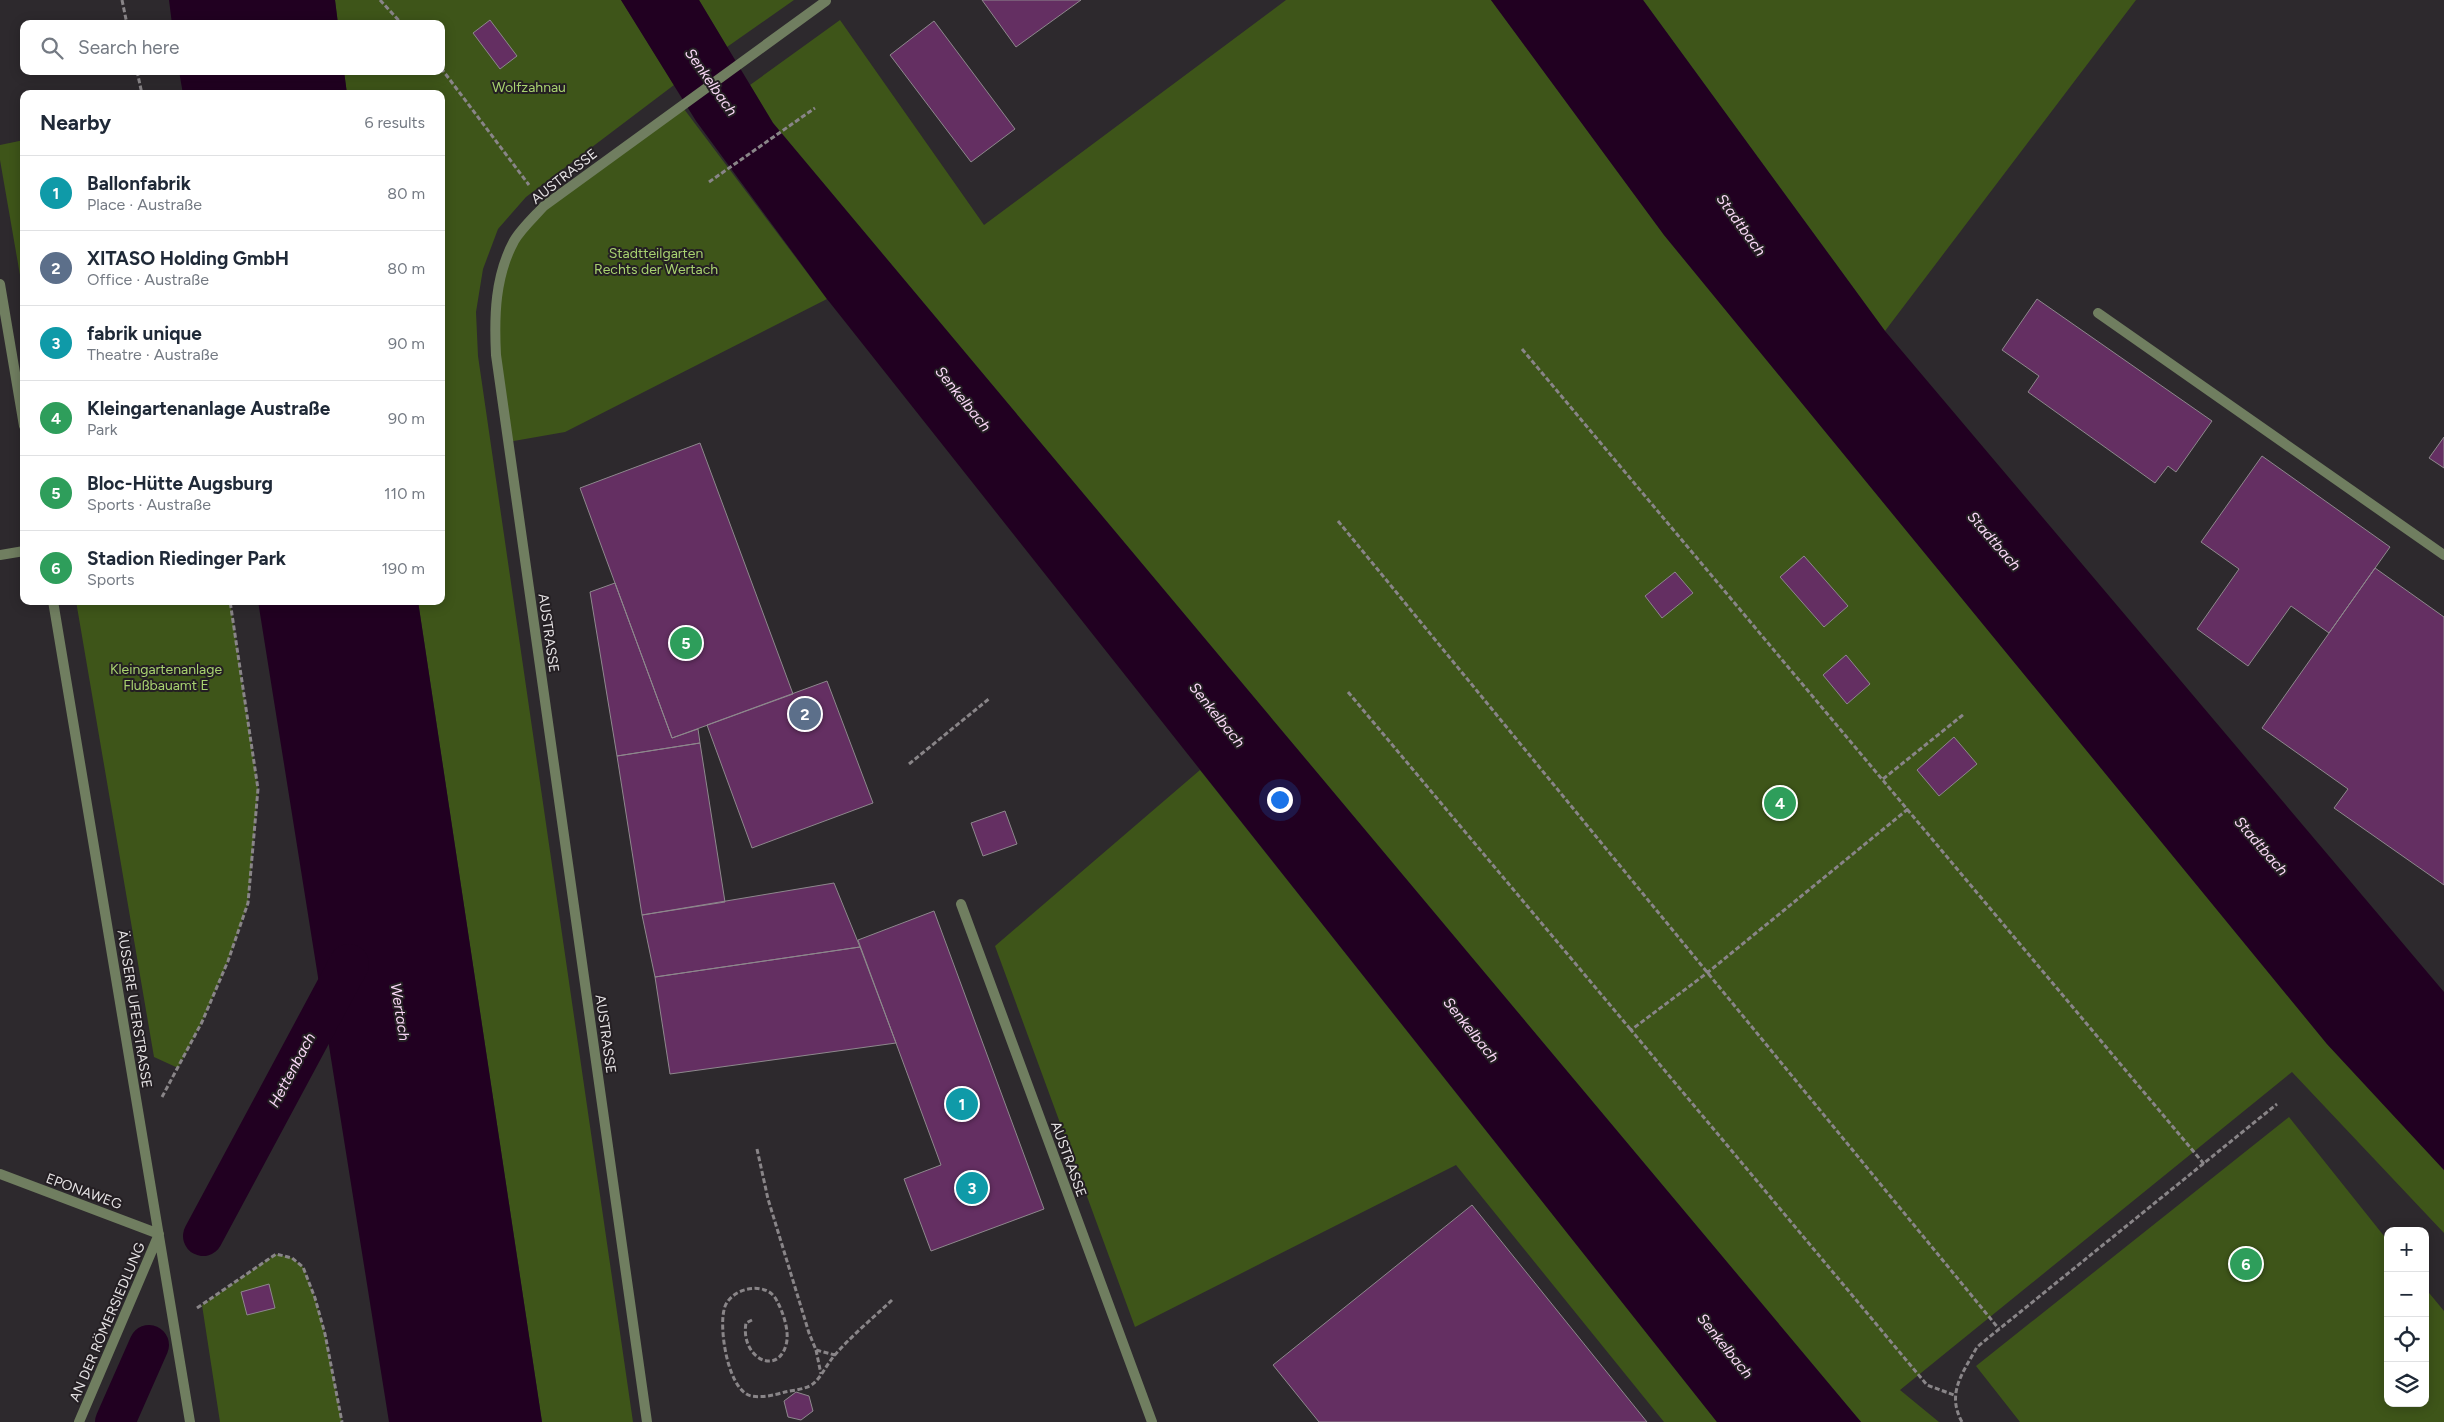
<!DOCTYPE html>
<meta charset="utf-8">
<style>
:root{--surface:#fff;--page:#f6f6f7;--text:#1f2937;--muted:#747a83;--line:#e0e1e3;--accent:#b45309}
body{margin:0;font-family:Figtree,sans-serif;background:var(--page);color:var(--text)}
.controls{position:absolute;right:15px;bottom:15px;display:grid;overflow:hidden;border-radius:10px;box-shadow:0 2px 12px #0003}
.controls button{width:45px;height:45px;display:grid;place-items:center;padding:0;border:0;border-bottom:1px solid var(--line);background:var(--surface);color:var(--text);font:25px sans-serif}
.you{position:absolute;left:1279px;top:799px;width:18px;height:18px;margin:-12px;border:4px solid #fff;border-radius:50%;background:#1a73e8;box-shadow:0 0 0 8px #1a73e833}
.badge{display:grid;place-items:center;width:32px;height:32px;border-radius:50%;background:var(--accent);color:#fff;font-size:16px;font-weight:700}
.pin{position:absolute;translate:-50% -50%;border:2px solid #fff;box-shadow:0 1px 5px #0006}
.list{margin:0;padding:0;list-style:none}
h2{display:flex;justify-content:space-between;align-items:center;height:65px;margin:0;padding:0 20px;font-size:21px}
h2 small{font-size:16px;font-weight:400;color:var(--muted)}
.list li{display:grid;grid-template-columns:32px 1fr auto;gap:15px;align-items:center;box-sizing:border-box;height:75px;padding:0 20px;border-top:1px solid var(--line)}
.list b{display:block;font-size:19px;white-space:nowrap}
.list p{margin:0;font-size:16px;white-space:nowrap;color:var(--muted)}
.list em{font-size:16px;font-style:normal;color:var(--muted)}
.icon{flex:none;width:28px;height:28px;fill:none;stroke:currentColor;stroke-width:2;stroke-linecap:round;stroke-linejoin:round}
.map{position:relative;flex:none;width:2444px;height:1422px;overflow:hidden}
.search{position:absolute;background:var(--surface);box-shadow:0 2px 12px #0003;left:20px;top:20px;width:425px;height:55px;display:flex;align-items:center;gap:12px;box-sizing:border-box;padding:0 18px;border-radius:10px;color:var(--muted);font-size:19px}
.panel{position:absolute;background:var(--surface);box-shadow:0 2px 12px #0003;left:20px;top:90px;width:425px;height:515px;border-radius:10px}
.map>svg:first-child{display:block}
.green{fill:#3e5519}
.water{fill:#210021}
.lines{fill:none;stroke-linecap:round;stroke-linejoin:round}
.canal{stroke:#210021;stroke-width:40}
.building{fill:#642f62;stroke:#8e888d}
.path{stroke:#898588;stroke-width:3;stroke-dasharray:5 2.5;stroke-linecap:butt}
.service{stroke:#707e60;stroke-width:10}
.minor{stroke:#707e60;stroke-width:10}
.labels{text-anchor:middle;stroke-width:4;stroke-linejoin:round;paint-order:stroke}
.park-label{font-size:14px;fill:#a8d270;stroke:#241f23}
.street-label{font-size:14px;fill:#e6e3e5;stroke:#241f23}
.water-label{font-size:15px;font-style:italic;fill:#f9d8f6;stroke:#241f23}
</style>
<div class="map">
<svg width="2444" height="1422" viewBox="0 0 2444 1422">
<rect width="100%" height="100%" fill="#2d292d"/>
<path class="green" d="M335 0H621L674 85 526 197 498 229 483 269 476 312 478 356 633 1422H542L418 601H441V94H347L344 71H441V24H338Z
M699 0H794L727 47Z
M1286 0H1491L1664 235 2327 1044 2444 1170V1233L2292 1072 1900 1390 1939 1422H1861L773 123 750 85 840 20 984 225Z
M1643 0H2136L1885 331Z
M681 105 827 299 565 432 508 442 494 310 514 240 544 206Z
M24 140V298L0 160V145Z
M76 601H230L258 789 248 903 228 961 202 1022 178 1068 154 1057Z
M1200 770 1717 1422H1664L1456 1165 1135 1327 995 946Z
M2289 1117 2388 1241V1403H2425V1288L2444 1311V1422H2020L1976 1366Z
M276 1254 292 1258 303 1267 315 1298 325 1334 342 1422H220L202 1305Z"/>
<path class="water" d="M169 0H335L338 24H172Z
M621 0H699L773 123 1861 1422H1717L827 299 696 121Z
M1491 0H1643L1885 331 2444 992V1170L2327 1044 1664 235Z
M179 71H344L347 94H183Z
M258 601H418L542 1422H389Z"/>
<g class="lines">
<path class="canal" d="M203 1236 349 964
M115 1422 149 1345"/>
</g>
<path class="building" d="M982 0H1081L1016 47Z
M490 20 517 56 500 69 473 33Z
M934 21 1015 129 971 162 890 55Z
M2037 299 2212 421 2176 472 2168 466 2155 483 2028 392 2039 376 2002 350Z
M2444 437V468L2429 458Z
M700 443 793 694 672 738 580 488Z
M2262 456 2390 547 2329 633 2291 606 2248 666 2197 629 2239 569 2201 542Z
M1804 556 1848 606 1824 627 1780 577Z
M2375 568 2444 617V885L2334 808 2348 789 2262 728Z
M1675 572 1693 593 1662 618 1645 596Z
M615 583 672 738 698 729 700 743 617 756 590 592Z
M1846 655 1870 684 1847 704 1823 675Z
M827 681 873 803 752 848 707 725Z
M1954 737 1977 764 1939 796 1917 770Z
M700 743 725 902 642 915 617 756Z
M1005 811 1017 844 983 856 971 823Z
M834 883 860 947 655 977 642 915Z
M934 911 1044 1209 931 1251 904 1179 941 1165 858 940Z
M860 947 896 1043 670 1074 655 977Z
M1472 1205 1647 1422H1319L1273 1365Z
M269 1284 275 1308 247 1315 241 1292Z
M796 1392 809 1396 813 1411 801 1420 788 1417 784 1401Z"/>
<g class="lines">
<path class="path" d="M122 0 127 24
M380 0 402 24
M441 68 529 185
M137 71 142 94
M709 182 815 108
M1522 349 2204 1164
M1338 521 1999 1329
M1348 692 1631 1030
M909 764 990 698
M1883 779 1964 714
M1908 809 1707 973 1631 1030 1927 1385 1954 1395
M162 1097 202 1022 228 961 248 903 258 789 230 601
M757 1149 768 1199 809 1333 816 1350 835 1355
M197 1308 276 1254 292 1258 303 1267 315 1298 325 1334 342 1422
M752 1320 746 1323C740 1357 777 1377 786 1345 790 1332 783 1312 777 1301 767 1279 728 1288 724 1310 719 1330 728 1390 751 1396 762 1398 775 1395 785 1392 794 1390 808 1389 814 1383 822 1376 827 1364 834 1356 851 1336 873 1318 892 1300
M816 1350 821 1374
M1962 1422C1946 1393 1963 1373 1977 1347L2277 1104"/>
<path class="service" d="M2098 313 2444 555"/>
<path class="minor" d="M0 284 24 426
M0 555 24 551
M53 601 190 1422
M961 904 1152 1422
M0 1174 159 1234 79 1422
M647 1422 496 355C494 316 495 276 514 241 521 229 534 217 544 206L826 1"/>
</g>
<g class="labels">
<g class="park-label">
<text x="529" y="92">Wolfzahnau</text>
<text x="656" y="258">Stadtteilgarten<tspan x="656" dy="16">Rechts der Wertach</tspan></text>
<text x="166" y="674">Kleingartenanlage<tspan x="166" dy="16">Flußbauamt E</tspan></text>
</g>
<g class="street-label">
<text transform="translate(564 176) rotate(-38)" y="5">AUSTRASSE</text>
<text transform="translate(549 633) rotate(82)" y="5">AUSTRASSE</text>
<text transform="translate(135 1009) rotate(81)" y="5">ÄUSSERE UFERSTRASSE</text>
<text transform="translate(606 1034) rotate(82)" y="5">AUSTRASSE</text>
<text transform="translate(1069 1159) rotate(70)" y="5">AUSTRASSE</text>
<text transform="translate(84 1191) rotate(20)" y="5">EPONAWEG</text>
<text transform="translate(107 1322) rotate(-67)" y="5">AN DER RÖMERSIEDLUNG</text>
</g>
<g class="water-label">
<text transform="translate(711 82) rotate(55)" y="5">Senkelbach</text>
<text transform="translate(1741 225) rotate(54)" y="5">Stadtbach</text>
<text transform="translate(963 399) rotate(51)" y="5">Senkelbach</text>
<text transform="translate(1994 541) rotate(49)" y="5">Stadtbach</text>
<text transform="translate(1217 715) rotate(51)" y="5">Senkelbach</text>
<text transform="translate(2261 846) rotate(49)" y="5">Stadtbach</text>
<text transform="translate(400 1012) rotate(81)" y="5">Wertach</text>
<text transform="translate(1471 1030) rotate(51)" y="5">Senkelbach</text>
<text transform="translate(292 1070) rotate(-62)" y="5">Hettenbach</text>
<text transform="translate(1725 1346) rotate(51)" y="5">Senkelbach</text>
</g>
</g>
</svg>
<div class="controls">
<button>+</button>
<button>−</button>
<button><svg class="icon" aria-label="locate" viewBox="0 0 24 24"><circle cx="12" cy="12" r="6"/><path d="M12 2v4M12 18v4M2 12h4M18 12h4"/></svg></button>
<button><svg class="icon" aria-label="layers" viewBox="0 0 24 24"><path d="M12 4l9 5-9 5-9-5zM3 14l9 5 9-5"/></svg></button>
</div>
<div class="you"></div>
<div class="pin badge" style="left:962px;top:1104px;background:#0f9aa8">1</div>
<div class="pin badge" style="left:805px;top:714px;background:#5c6f8a">2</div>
<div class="pin badge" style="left:972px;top:1188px;background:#0f9aa8">3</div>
<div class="pin badge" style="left:1780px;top:803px;background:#2e9e5b">4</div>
<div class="pin badge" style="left:686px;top:643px;background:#2e9e5b">5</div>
<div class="pin badge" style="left:2246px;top:1264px;background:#2e9e5b">6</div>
<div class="search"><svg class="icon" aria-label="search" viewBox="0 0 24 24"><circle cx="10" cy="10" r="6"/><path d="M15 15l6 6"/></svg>Search here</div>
<section class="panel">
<h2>Nearby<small>6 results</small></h2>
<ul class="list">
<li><span class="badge" style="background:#0f9aa8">1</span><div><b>Ballonfabrik</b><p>Place · Austraße</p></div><em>80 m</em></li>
<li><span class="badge" style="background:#5c6f8a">2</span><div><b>XITASO Holding GmbH</b><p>Office · Austraße</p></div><em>80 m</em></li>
<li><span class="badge" style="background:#0f9aa8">3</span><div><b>fabrik unique</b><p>Theatre · Austraße</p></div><em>90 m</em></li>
<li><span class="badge" style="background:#2e9e5b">4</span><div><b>Kleingartenanlage Austraße</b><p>Park</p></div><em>90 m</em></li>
<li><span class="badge" style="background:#2e9e5b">5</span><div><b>Bloc-Hütte Augsburg</b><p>Sports · Austraße</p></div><em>110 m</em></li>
<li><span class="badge" style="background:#2e9e5b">6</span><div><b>Stadion Riedinger Park</b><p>Sports</p></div><em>190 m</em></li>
</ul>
</section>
</div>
